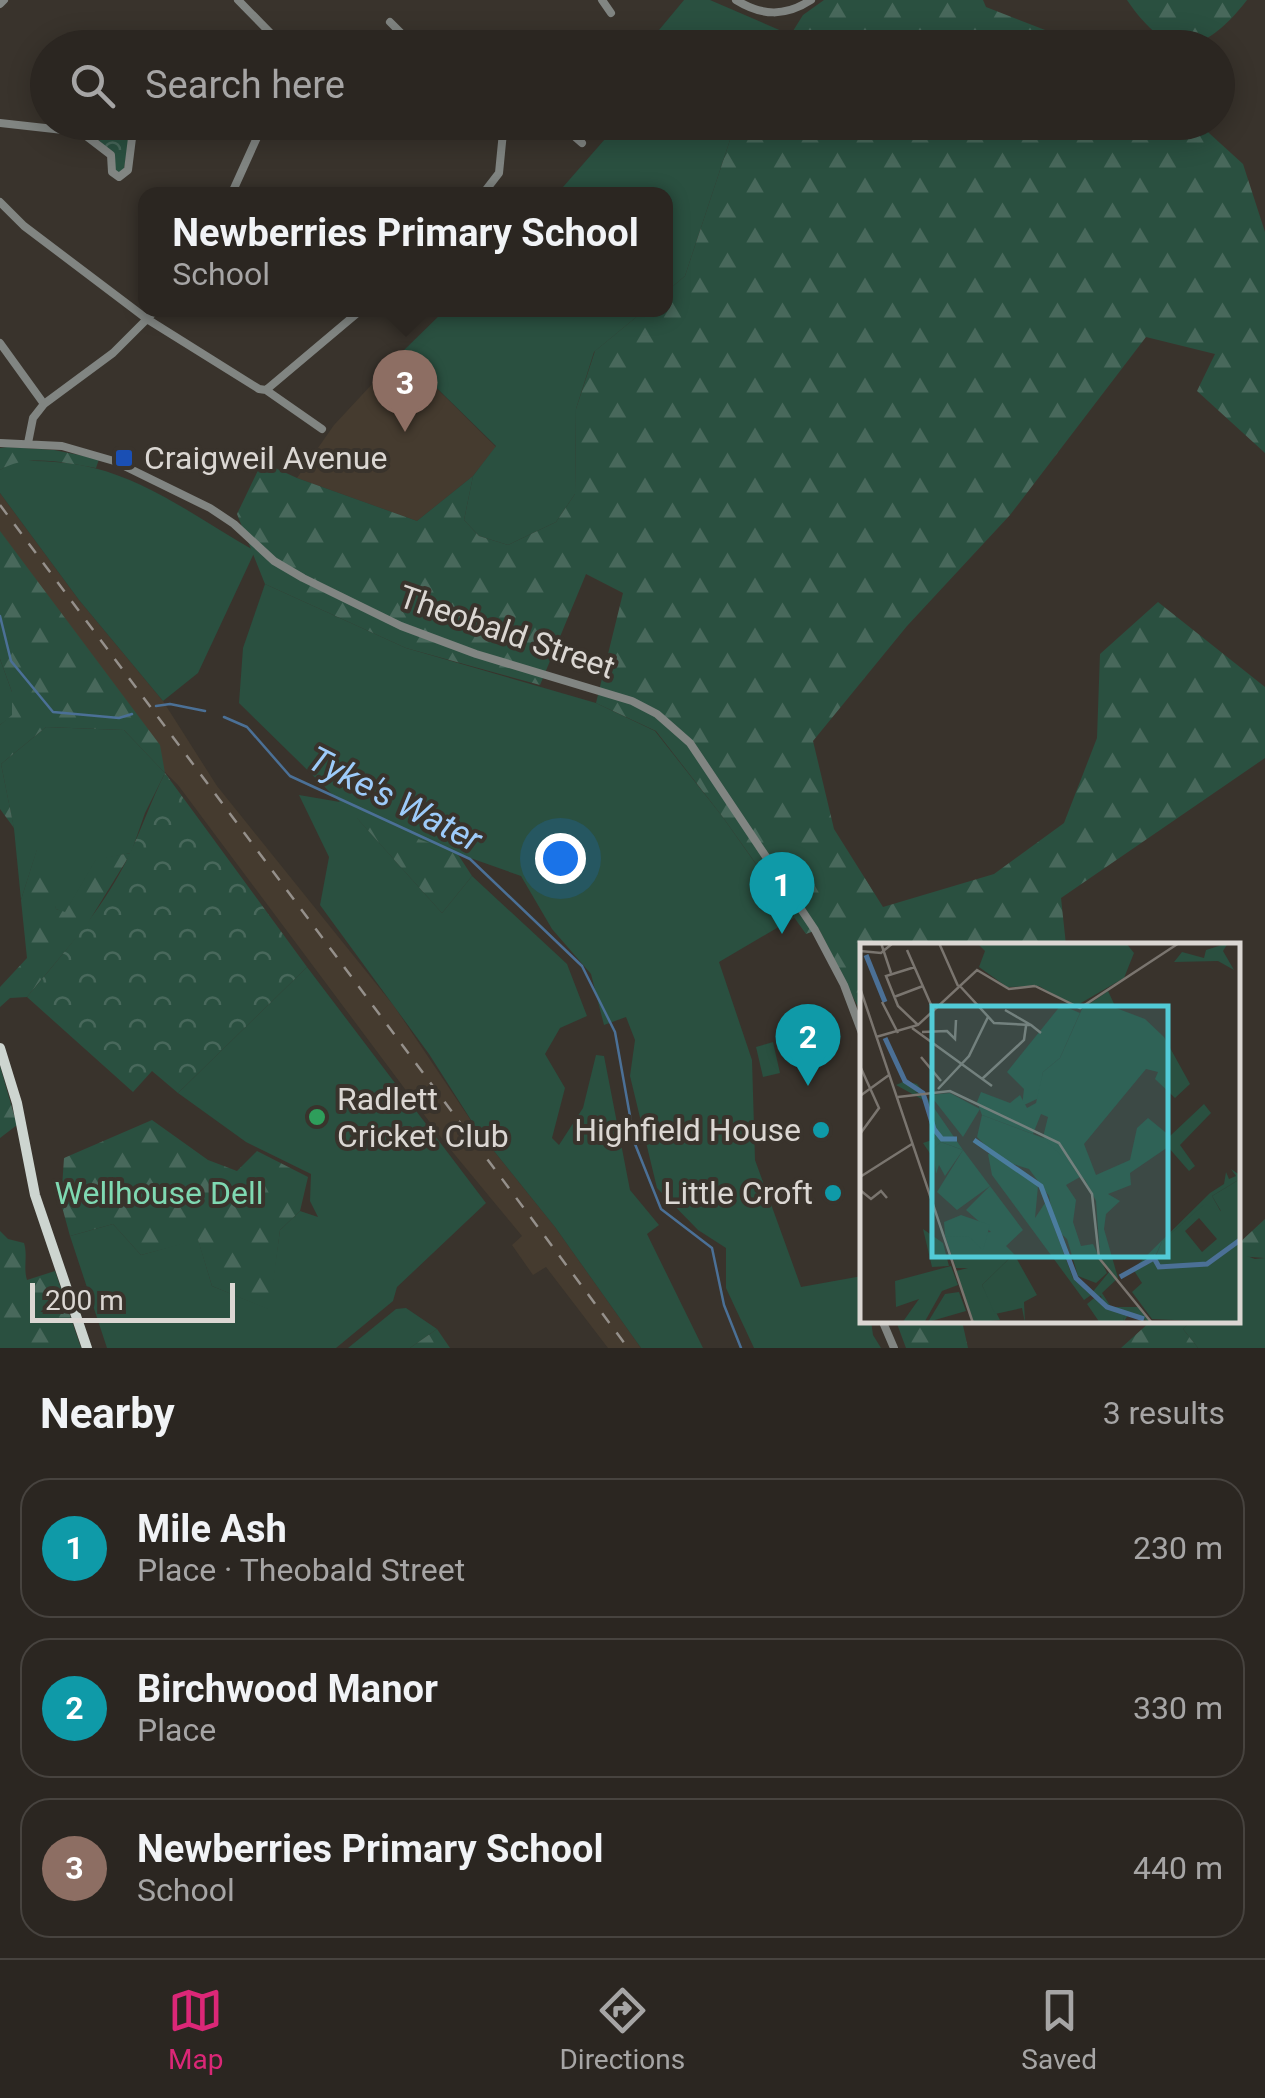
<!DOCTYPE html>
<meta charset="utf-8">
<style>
:root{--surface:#2b2621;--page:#332e2a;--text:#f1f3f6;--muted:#a6a5a5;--line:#47433f;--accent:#db2777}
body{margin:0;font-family:Roboto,sans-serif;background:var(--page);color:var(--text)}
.scale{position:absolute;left:30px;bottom:25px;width:205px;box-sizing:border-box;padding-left:10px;border:5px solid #dbd7d3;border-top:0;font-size:28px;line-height:35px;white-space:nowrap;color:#dbd7d3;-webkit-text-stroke:8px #39332c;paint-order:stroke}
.you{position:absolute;left:560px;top:858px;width:35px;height:35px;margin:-25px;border:8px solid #fff;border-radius:50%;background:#1a73e8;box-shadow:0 0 0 15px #1a73e833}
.badge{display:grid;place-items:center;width:65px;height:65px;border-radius:50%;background:var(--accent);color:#fff;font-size:32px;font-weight:700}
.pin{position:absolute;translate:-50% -82px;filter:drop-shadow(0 2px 5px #0008)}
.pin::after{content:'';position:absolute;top:52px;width:35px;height:30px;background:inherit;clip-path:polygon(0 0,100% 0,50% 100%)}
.popup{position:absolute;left:138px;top:187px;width:535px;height:130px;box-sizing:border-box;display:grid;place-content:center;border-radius:20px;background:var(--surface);filter:drop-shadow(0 2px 8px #0005);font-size:32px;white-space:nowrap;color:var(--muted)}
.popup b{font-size:38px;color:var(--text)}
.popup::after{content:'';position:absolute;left:50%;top:100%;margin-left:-20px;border:20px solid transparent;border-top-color:var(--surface)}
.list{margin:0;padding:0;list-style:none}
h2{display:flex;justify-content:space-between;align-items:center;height:130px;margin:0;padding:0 40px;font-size:42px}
h2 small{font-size:32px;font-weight:400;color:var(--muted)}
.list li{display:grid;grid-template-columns:65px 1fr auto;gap:30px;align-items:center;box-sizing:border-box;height:140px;margin:0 20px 20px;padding:0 20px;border:2px solid var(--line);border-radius:30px}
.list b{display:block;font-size:38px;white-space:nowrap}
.list p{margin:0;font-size:32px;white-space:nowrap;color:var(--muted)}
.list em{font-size:32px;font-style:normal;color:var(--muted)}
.icon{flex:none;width:55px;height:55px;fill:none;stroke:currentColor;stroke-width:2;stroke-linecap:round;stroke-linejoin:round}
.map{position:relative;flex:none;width:1265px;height:1348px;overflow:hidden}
.search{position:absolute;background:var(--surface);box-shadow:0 5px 25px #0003;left:30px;right:30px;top:30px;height:110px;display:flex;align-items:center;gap:25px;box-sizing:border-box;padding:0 35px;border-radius:55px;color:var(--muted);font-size:38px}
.sheet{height:610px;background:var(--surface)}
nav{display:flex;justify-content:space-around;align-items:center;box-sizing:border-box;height:140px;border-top:2px solid var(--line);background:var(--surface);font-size:28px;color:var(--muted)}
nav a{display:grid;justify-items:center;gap:5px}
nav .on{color:var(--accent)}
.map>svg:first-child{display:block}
.built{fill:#453b2f}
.grass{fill:#2a5040}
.forest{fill:url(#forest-firs)}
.park{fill:url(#park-crowns)}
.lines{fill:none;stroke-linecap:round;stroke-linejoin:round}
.stream{stroke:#4b7096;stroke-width:2.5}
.minor{stroke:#818582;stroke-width:8}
.major{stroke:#cdd5d0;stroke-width:10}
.rail{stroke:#95908b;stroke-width:2.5;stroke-dasharray:12 12;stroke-linecap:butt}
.transit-dot{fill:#1a4fb4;stroke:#39332c;stroke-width:4}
.leisure-dot{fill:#2e9e5b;stroke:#39332c;stroke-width:4}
.culture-dot{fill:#0f9aa8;stroke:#39332c;stroke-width:4}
.labels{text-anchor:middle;stroke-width:8;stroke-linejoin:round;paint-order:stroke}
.poi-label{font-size:32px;fill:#dbd7d3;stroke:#39332c;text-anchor:start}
.street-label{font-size:32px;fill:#dbd7d3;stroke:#39332c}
.park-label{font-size:32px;fill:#7fd9b2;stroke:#39332c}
.water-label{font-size:35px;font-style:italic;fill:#9dcbfa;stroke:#39332c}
.inset-river{fill:none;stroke:#4b7096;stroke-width:5}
.inset-road{fill:none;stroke:#7a756f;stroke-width:2.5}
.view{fill:#52cbd7;fill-opacity:0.15;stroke:#52cbd7;stroke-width:5}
.inset-edge{fill:none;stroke:#dbd7d3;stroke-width:5}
</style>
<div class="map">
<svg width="1265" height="1348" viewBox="0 0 1265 1348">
<defs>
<pattern id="forest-firs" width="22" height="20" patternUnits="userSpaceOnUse" patternTransform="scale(2.5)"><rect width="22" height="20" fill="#2a5040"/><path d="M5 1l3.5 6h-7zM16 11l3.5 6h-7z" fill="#48685b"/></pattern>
<pattern id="park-crowns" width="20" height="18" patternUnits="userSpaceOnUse" patternTransform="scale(2.5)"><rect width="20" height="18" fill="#2a5040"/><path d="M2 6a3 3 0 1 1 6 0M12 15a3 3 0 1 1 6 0" fill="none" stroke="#48685b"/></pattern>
</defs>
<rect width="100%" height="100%" fill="#39332c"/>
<path class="built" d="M401 353 496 447 473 476 417 521 297 478 334 425Z
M0 493 79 600 163 701 217 786 394 1006 478 1131 555 1227 641 1348H608L546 1267 533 1275 512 1245 522 1236 446 1144 178 785 142 749 0 548Z"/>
<path class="grass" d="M684 0H710L791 35 783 47 644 48Z
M619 123H739L731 137 685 276 665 293V195H556Z
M445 310H645L594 352 576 409 575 494 556 522 508 545 479 536 464 520 473 476 496 446 401 353Z
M15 461C42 461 68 461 94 468 151 482 204 522 255 551L198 673 163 701 79 600 0 493V470Z
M265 584 406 648 596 703 655 731 722 816 794 918 719 962 752 1060 755 1160 801 1287 862 1276V1320L871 1321 873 1335 881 1348H754L726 1288V1248L698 1230 657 1188 630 1076 635 1040 626 1017 604 1025 591 974 552 929 521 876 357 818 442 913 472 876 567 964 587 1016 560 1028 545 1054 565 1088 552 1138 559 1145 583 1108 596 1055 604 1056 630 1190 659 1225 647 1234 703 1348H641L555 1227 478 1131 429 1054 320 905 329 857 299 795 340 802 239 703 243 648Z
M0 659 12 692V716L0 725Z
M46 727 124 730 165 773 145 813 131 853 96 860 65 913 56 909 37 850 21 900 14 829 1 764Z
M307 967 486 1203 397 1287 393 1301 336 1348H107L70 1236 113 1224 141 1255 198 1239 212 1286 269 1309 280 1230 300 1211 318 1217 310 1201 311 1174 246 1142 178 1093Z
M773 1042 780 1073 763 1077 756 1047Z
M1241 1254 1255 1259 1265 1258V1348H1198L1183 1329 1191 1321 1238 1320V1256Z
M406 1308 437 1329 410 1348H348L396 1309Z"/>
<path class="forest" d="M824 0H983L986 7 1089 47H783L803 15Z
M1127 0H1247C1204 55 1170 63 1127 0Z
M739 123H1198L1243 164 1265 232V453L1197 391 1215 354 1146 337 1010 515 907 626 813 741 834 829 883 907 994 874 1064 823 1097 738 1100 654 1158 602 1265 687V758L1061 898 1066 945 862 946V1015L819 929 806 934 722 816 656 731 596 703 623 593 586 574 540 685 406 648 265 584 237 514 262 462 297 478 417 521 473 476 464 520 479 536 508 545 556 522 575 494 576 409 595 351 645 310H665V293L685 276 731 137Z
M8 447 54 450 99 459 96 468C65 463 28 453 0 470V448Z
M0 531 160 745 165 773 124 730 46 727 1 764 14 828 0 809V725L12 715V692L0 659Z
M355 816 457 853 472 876 442 913Z
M37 849 46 850 56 909 65 912 96 859 131 853 86 926 27 997 10 998 0 1007V987L27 958 21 900Z
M0 1066 17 1125 0 1138Z
M152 1120 208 1160 237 1171 257 1151 308 1177 300 1211 280 1230 270 1310 212 1286 198 1240 141 1255 113 1224 70 1236 61 1203 64 1158Z
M1265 1219V1258L1238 1256V1244Z
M0 1231 8 1239 24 1243C28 1256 23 1267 27 1280L55 1271 81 1348H0Z
M1152 1320 1191 1321 1183 1329 1198 1348H1121Z
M896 1321H962L968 1348H906Z
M437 1329 450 1348H410Z"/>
<path class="park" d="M95 123H132L123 174 114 172V157L96 137Z
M165 773 307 967 178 1093 152 1071 133 1092 27 997C65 951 106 906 131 851 143 825 152 799 165 773Z"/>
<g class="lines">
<path class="stream" d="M0 616 11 661 53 712 119 718 132 714
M156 706 170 704 205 711
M224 717 247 727 290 776 470 859 582 966 615 1032 635 1144 661 1209 712 1248 724 1305 741 1348"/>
<path class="minor" d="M238 0 285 48
M602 0 611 13
M736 0C762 16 785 17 811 0
M0 4 4 0
M390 22 403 35 441 48
M451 48 467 43 477 48
M558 122 582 143
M0 123 81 132 111 155 112 172 119 177 128 170 134 122
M231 195 264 122
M482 195 499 173 504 122
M0 202 24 226 147 319 259 389 266 390 322 429
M0 343 44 404
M266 390 361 310
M0 443 62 446 114 461 210 508 234 524 274 561 303 578 401 626 476 654 632 701 657 714 690 743 815 930 844 985 862 1033
M28 443 33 418 44 404 113 353 156 310
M882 1320 894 1348"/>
<path class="major" d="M0 1048 17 1103 35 1195 87 1348"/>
<path class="rail" d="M0 505 628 1348"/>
</g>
<rect class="transit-dot" x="114" y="448" width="20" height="20" rx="5"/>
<circle class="leisure-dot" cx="317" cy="1117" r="10"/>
<g class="culture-dot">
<circle cx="821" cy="1130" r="10"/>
<circle cx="833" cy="1193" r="10"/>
</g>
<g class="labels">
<g class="poi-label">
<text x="144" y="469">Craigweil Avenue</text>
<text x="337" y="1110">Radlett<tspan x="337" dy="37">Cricket Club</tspan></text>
<text x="801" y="1141" text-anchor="end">Highfield House</text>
<text x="813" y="1204" text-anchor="end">Little Croft</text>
</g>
<g class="street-label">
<text transform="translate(507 632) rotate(19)" y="11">Theobald Street</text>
</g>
<g class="park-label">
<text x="159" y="1204">Wellhouse Dell</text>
</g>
<g class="water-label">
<text transform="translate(395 799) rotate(27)" y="12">Tyke's Water</text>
</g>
</g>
<g transform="translate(860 943)">
<rect width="380" height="380" fill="#39332c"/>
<path d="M117 0H266L274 10 264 35 214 64 179 43 147 44 119 24 125 8ZM201 62 220 70 200 115 183 129 179 155 162 163 164 146 147 129ZM90 150 120 166 103 194 70 152ZM122 172 194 199 220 234 206 242 216 257 213 279 221 303 233 301 247 330 236 340 218 333 207 296 195 285 189 253 169 226 140 217 178 243 175 275 185 260 213 335 231 352 224 357 132 232 128 211H134L117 194ZM81 199 103 207 85 233 79 222 76 231 73 205ZM380 236V380L292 376 272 349 282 340 273 326 295 315 302 298 345 260 361 268 352 253ZM339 275 357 296 342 309 325 288ZM130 243 163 287 146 303 154 311 122 342 140 377 114 380 96 328 108 325H96L85 293 131 289 106 267ZM91 323 98 342 82 348 64 380H42L59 356 36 364 35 338ZM99 349 106 368 68 379 85 351ZM239 351 245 365 265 369 263 380H240L227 361Z" fill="#2a5040" fill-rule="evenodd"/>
<path d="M368 0 363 8 374 27 358 18 314 19 322 9 344 15 346 7ZM248 48 256 65 285 76 304 94 330 141 315 155 295 136 298 129 286 126 224 201 236 232 270 217 277 185 288 175 310 193 344 161 351 170 320 202 335 223 329 228 308 204 270 230 271 242 248 251 260 258 246 271 244 286 258 335 242 350 251 364H279L291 380 270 369 263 380 265 369 244 365 241 353 231 351 249 329 240 313 236 258 225 237 183 194 188 174 181 171 173 191 122 172 117 159 121 149 150 160 160 152 167 165 176 160 183 129 200 115 222 66ZM45 138 57 141 62 147 55 150 63 149 103 207 81 199 73 206 75 218 63 200 75 196 67 159 36 142ZM371 226 380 232V236L352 253 361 269 345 261 302 298 295 314 273 326 350 250 364 241 366 229 369 236 376 233ZM101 272 130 282 123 307 109 294 85 293 84 279ZM63 286 83 300 89 323 72 324ZM154 311 177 352 164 359 165 380 162 365 135 371 122 342Z" fill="#2a5040"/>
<path d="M103 207 130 243 97 267 77 249Z" fill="#2a5040"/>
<path class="inset-river" d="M6 12 25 59M25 95 45 138 63 150 74 186 82 196H97M114 197 181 243 216 335 247 364 284 376M260 334 294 315 299 324 347 321 380 297"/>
<path class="inset-road" d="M21 0 31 30M79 0 98 43M47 7 72 64M0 8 21 10 33 0M55 24 26 33 38 63 58 82M99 42 134 80 171 82 181 90M175 43 220 65 319 0M0 45 113 380M34 54 63 43M22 59 38 90M145 67 171 82M52 85 132 143M62 89 87 88 95 96 96 77M16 94 58 82 117 27 149 46 175 43M61 114 81 138M0 123 19 165 0 191M122 136 164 97 166 83M78 146 109 113 128 74M0 153 29 132M38 154 90 148 199 200 232 251 239 315 292 380M0 234 52 201M0 247 11 256 21 248 27 255"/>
<path class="view" d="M72 63H308V314H72Z"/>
<rect width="380" height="380" class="inset-edge"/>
</g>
</svg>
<div class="scale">200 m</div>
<div class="you"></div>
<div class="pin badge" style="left:782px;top:934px;background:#0f9aa8">1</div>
<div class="pin badge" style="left:808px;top:1086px;background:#0f9aa8">2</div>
<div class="pin badge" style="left:405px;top:432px;background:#8d6e63">3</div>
<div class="popup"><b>Newberries Primary School</b>School</div>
<div class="search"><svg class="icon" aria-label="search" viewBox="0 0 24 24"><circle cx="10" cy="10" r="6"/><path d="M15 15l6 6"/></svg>Search here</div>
</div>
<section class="sheet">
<h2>Nearby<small>3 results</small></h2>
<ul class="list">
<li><span class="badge" style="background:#0f9aa8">1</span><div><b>Mile Ash</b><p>Place · Theobald Street</p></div><em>230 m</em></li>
<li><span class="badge" style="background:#0f9aa8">2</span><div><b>Birchwood Manor</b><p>Place</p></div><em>330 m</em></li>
<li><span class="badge" style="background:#8d6e63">3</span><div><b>Newberries Primary School</b><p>School</p></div><em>440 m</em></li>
</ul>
</section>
<nav>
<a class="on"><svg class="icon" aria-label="map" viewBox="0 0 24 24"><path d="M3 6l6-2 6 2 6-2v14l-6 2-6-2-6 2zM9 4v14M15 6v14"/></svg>Map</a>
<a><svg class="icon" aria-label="directions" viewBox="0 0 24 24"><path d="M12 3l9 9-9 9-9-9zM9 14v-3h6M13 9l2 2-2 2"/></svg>Directions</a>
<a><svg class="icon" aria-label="saved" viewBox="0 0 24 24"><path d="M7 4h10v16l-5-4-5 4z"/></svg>Saved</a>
</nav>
